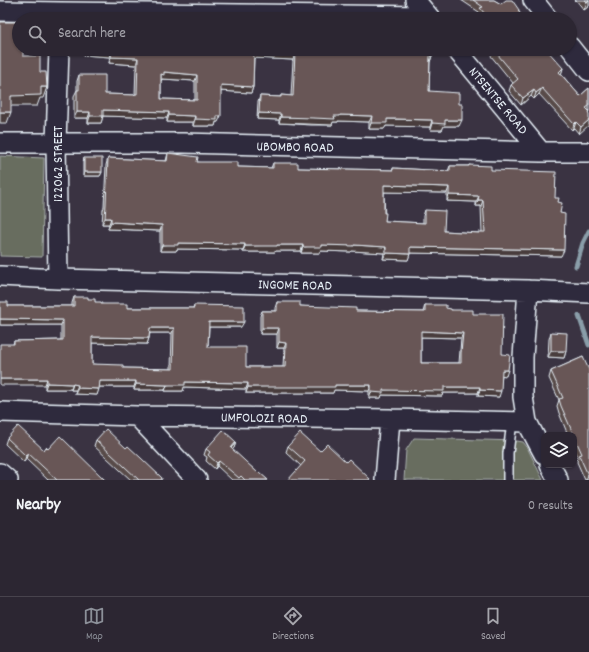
<!DOCTYPE html>
<style>
:root{--surface:#2c2632;--page:#342e3a;--text:#f1f3f6;--muted:#a6a5ac;--line:#48434d;--accent:#8c9099}
body{margin:0;font-family:Dekko,sans-serif;background:var(--page);color:var(--text)}
.controls{position:absolute;right:12px;bottom:12px;display:grid;overflow:hidden;border-radius:8px;box-shadow:0 1px 3px #0004}
.controls button{width:36px;height:36px;display:grid;place-items:center;padding:0;border:0;border-bottom:1px solid var(--line);background:var(--surface);color:var(--text);font:20px sans-serif}
.list{margin:0;padding:0;list-style:none}
h2{display:flex;justify-content:space-between;align-items:center;height:52px;margin:0;padding:0 16px;font-size:17px}
h2 small{font-size:13px;font-weight:400;color:var(--muted)}
.icon{flex:none;width:22px;height:22px;fill:none;stroke:currentColor;stroke-width:2;stroke-linecap:round;stroke-linejoin:round}
.map{position:relative;flex:none;width:589px;height:480px;overflow:hidden}
.search{position:absolute;background:var(--surface);box-shadow:0 1px 3px #0004;left:12px;right:12px;top:12px;height:44px;display:flex;align-items:center;gap:10px;box-sizing:border-box;padding:0 14px;border-radius:22px;color:var(--muted);font-size:15px}
.sheet{height:116px;background:var(--surface)}
nav{display:flex;justify-content:space-around;align-items:center;box-sizing:border-box;height:56px;border-top:1px solid var(--line);background:var(--surface);font-size:11px;color:var(--muted)}
nav a{display:grid;justify-items:center;gap:2px}
nav .on{color:var(--accent)}
.map>svg:first-child{display:block}
.green{fill:#676d5f;stroke:#a8afac}
.lines{fill:none;stroke-linecap:round;stroke-linejoin:round}
.stream{stroke:#8a9ea9;stroke-width:5}
.lane-casing{stroke:#e8f1f8;stroke-width:12}
.street-casing{stroke:#e8f1f8;stroke-width:22}
.lane{stroke:#2f2a3d;stroke-width:9}
.street{stroke:#2f2a3d;stroke-width:19}
.wall{fill:#594b4a;stroke:#e8f1f8;fill-rule:evenodd}
.shaded-wall{fill:#493d3c;stroke:#e8f1f8}
.building{fill:#685756;stroke:#e8f1f8;fill-rule:evenodd}
.labels{text-anchor:middle;stroke-width:4;stroke-linejoin:round;paint-order:stroke}
.street-label{font-size:14px;fill:#e8f1f8;stroke:#2f2a3d}
</style>
<div class="map">
<svg width="589" height="480" viewBox="0 0 589 480">
<rect width="100%" height="100%" fill="#3a3342"/>
<filter id="ink" filterUnits="userSpaceOnUse"><feTurbulence type="fractalNoise" baseFrequency=".025" numOctaves="2"/><feDisplacementMap in="SourceGraphic" scale="8" xChannelSelector="R" yChannelSelector="G"/><feConvolveMatrix kernelMatrix="1 2 1 2 8 2 1 2 1" color-interpolation-filters="sRGB"/></filter>
<g filter="url(#ink)">
<path class="green" d="M0 156 44 158 42 257 0 256Z
M414 438 517 441 523 442 527 447 543 480H404L406 450Z"/>
<g class="lines">
<path class="stream" d="M576 266 583 243 589 231
M579 316 589 345"/>
<defs>
<path id="lane" d="M508 480V453L512 422"/>
<path id="street" d="M415 0 431 19
M533 0 548 19
M0 11 60 12 428 16
M570 47 589 71
M456 49 541 152
M0 143H183L541 152H589
M0 276 58 279 528 290 589 293
M58 279 56 143 59 49
M528 290 523 357V397L527 422 544 454
M0 412 137 416 390 419 527 422
M137 416 197 480
M550 465 558 480
M0 473 8 480
M385 480 390 419"/>
</defs>
<use href="#lane" class="lane-casing"/>
<use href="#street" class="street-casing"/>
<use href="#lane" class="lane"/>
<use href="#street" class="street"/>
</g>
<path class="wall" d="M461 0H494L501 4 519 10V12L525 19H481L478 15 479 12Z
M574 0H589V6L584 10 576 0 575 1Z
M83 49H433L432 56 430 62 429 91 459 104V126H444L442 130H430V127L393 126H386L384 129H369V122L338 121V122H333L332 125H311L279 123V120L257 119 258 102 260 96 281 97V95L291 96 293 60 254 58 253 87 251 93 221 91 218 122H216L215 126H193V122H167V118L103 116 101 123H88V118H74V96L77 90V81L79 75 105 94 135 95 136 65 109 63 110 57 83 55ZM162 79 195 81V100L161 99V81Z
M493 49 563 68 561 74 580 96 589 88V111L579 134 574 128 572 130 539 94 534 99 531 96 521 105 509 91 511 85 513 83 491 56Z
M168 153 197 162 238 167 271 168 273 163 298 168 393 170V168L448 171 450 166H468L469 165 491 170 555 198 558 202 560 213 561 256 410 253 408 260 383 259 384 253 352 251 351 252 321 251 320 253H301V251H276L275 252H243V250L177 249 176 251H160V231L108 229 109 224H102L103 210 104 207 106 165 108 158 166 161ZM384 192 447 193V201L476 202V206H481L482 232 479 233 444 231 425 210 423 216V223L385 221Z
M84 158 102 172 100 176H83V162Z
M74 297 88 299 95 302 101 304 127 308H193L194 305 241 327H209L208 347 246 367H283L284 348H277V334H260V316L262 311H275V308L277 302 300 306 356 311 423 312 425 305 451 310 473 314 502 354 506 376 502 375 499 397 478 396V393H443L442 396 382 395 381 398H369V391L334 390 333 393H246V389L184 387 183 391H165V390H134V387H99L97 395 75 394 76 390H71V389H45V385L13 344 14 341 61 340V325H0V302L8 306H72V303ZM150 333H172L171 369 123 368 92 364V343L147 344 149 338ZM421 337 461 338 459 363H421Z
M551 332 566 351 564 358 548 357 549 339Z
M583 357 589 480H585L577 462 578 457 574 448V435H568L559 413 557 406 559 400 549 378 551 371Z
M7 438 44 450 48 449 105 480H48L26 459 24 462 5 444Z
M96 440 126 448 162 478 161 480H131L94 446Z
M236 442 234 448 232 450 258 473 268 480H232L217 466 215 469 206 461 207 457 204 455 206 449Z
M288 446 320 451 346 462 301 466 286 452Z"/>
<path class="shaded-wall" d="M589 0V6L584 10 587 2Z
M85 49 112 51 110 57 83 55Z
M254 52 295 53 293 60 252 58Z
M430 56H432L430 62H428Z
M111 57 138 58 136 65 109 63Z
M563 68 561 75 559 72Z
M164 72 197 75 195 81 162 79 161 81V74Z
M221 85 253 87 251 93 219 91Z
M41 87H47L43 98H40L37 106H7L11 96Z
M542 88 539 94 534 99 536 93Z
M534 90 531 96 521 105 523 98Z
M103 110 169 112 167 118 103 116 101 123H88L90 116Z
M0 112H11L7 123H0Z
M77 112H90L88 118H74Z
M259 113 281 114 279 120 257 119Z
M169 115 195 116 193 122H167Z
M340 115 372 116 369 122 338 121V122H333L332 125 279 123 281 117 334 116Z
M217 116H221L218 122H216L215 126H193L195 119Z
M387 119 432 120 430 127 386 126 384 129H369L371 123Z
M445 120H462L459 126H444L442 130H430L432 123Z
M589 120V125L579 134 581 127Z
M576 122 574 128 572 130 574 124Z
M84 172H102L100 176H83Z
M384 185 449 187 447 193 381 192Z
M449 195 479 196 476 202 447 201Z
M478 200H483L481 206H476Z
M105 218H111L109 224H102Z
M111 222 162 225 160 231 108 229Z
M178 243 245 244 243 250 177 249 176 251H160L162 245Z
M277 245H303L301 251H276L275 252H243L245 246Z
M322 245H354L386 247 384 253 352 251 351 252 321 251 320 253H301L303 247Z
M410 247 564 250 561 256 408 253Z
M386 253 410 254 408 260 383 259Z
M0 319 63 320 61 325H0Z
M209 322H244L241 327H207Z
M150 328H174L172 333H148Z
M262 328H279L277 334H260Z
M421 331 463 333 461 338 419 337Z
M92 337 149 338 147 344 90 343Z
M279 342 286 343 284 348H277Z
M551 351H566L564 358 548 357Z
M502 370H508L506 376 500 375Z
M0 379H47L45 385H0Z
M100 381H136L134 387H98Z
M185 382 248 383 246 389 184 387 183 391H165L167 385Z
M47 383 73 384 71 389H45Z
M73 384 78 385 76 390H71Z
M136 384 167 385 165 390H134Z
M335 385H371L369 391 334 390 333 393H246L248 387Z
M444 387H480L478 393H443L442 396 382 395 381 398H369L371 392 383 390Z
M78 388 99 389 97 395 75 394Z
M480 390 501 391 499 397 478 396Z
M236 442 234 448 228 454 231 448Z
M28 453 26 459 24 462 26 456Z
M219 461 217 466 215 469 217 463Z
M588 475H589V480H586Z"/>
<path class="building" d="M473 0H494L501 4 506 0H512L519 10 518 11 525 19H489L480 8 483 7Z
M585 0H589L587 2Z
M0 22H19V49H23V56H40V72H46L47 87H41V95L11 96V112H0Z
M85 49H433L432 56H430L429 91 459 93V104H462V120H445V124L432 123V120L396 119H387V123H371L372 116 340 115V116H334L335 119 313 118 281 117V114L259 113 260 96 281 97V95L293 96 295 53 254 52 253 87 221 85V116H217V120L195 119V116L169 115V112L103 110V116H90V112H77V90H79V75H105V94L135 95V94H137L138 58 111 57 112 51ZM164 72 197 75V100L161 99V74L164 75Z
M493 49H546L563 68 559 72 580 96 589 88V106L586 108 589 111 588 112 589 114V120L581 127 576 122 574 124 542 88 536 93 534 90 523 98 511 85 518 79Z
M168 153 198 157 197 162H238V167L273 168V163H298V168L393 170V168L450 171V166H469V165L491 166V170L556 172 555 198H559L558 202 562 203 560 213 565 214 564 250 410 247V254L386 253V247L354 245V246L322 245V247H303V245H277V246H245V244L178 243V245H162V225L111 222V218H105L106 204 108 158 167 161ZM384 185 449 187V195L479 196 478 200H483L485 232H479V233L444 231 445 211 425 210V223L385 221 386 213H384Z
M84 158H102V172H84Z
M74 297H88V299H95V302H101V304H127V308H194V305L244 306V322H209L208 347H246V367H285L286 343 279 342V328H262V311H277V302H300V306L356 308V311L425 312V305H446V308L451 309V310H473V314H503L502 354 510 355 508 370H502L501 391 480 390V387H444V391L383 390V393L371 392V385H335V387H248V383L185 382V385H167L136 384V381H100L99 389 78 388V385L73 384 47 383V379H0V344H14V341L63 340V320L0 319V302H8V306H74ZM150 328H174L173 369 123 368V365L92 364V337L149 338ZM421 331 463 333 461 353V363H421Z
M551 332 567 333 566 351H551Z
M583 357 589 370V475H588L579 455 582 454 561 406 559 399 563 398 551 371Z
M18 426 44 450 46 447 48 449 60 436 105 480H57L28 453 26 456 7 438Z
M106 429 126 448 128 446 141 458 162 478 161 480H139L96 440Z
M223 430 236 442 231 448 258 473 259 472 268 480H245L241 476 239 478 219 461 217 463 208 455 210 452 206 449Z
M300 433 320 451 327 444 346 462 349 459 370 479 369 480H288L305 461 288 446Z"/>
</g>
<g class="labels">
<g class="street-label">
<text transform="translate(499 100) rotate(50)" y="5">NTSENTSE ROAD</text>
<text transform="translate(295 146) rotate(1)" y="5">UBOMBO ROAD</text>
<text transform="translate(57 164) rotate(-90)" y="5">122062 STREET</text>
<text transform="translate(295 284) rotate(1)" y="5">INGOME ROAD</text>
<text transform="translate(264 417) rotate(1)" y="5">UMFOLOZI ROAD</text>
</g>
</g>
</svg>
<div class="controls">
<button><svg class="icon" aria-label="layers" viewBox="0 0 24 24"><path d="M12 4l9 5-9 5-9-5zM3 14l9 5 9-5"/></svg></button>
</div>
<div class="search"><svg class="icon" aria-label="search" viewBox="0 0 24 24"><circle cx="10" cy="10" r="6"/><path d="M15 15l6 6"/></svg>Search here</div>
</div>
<section class="sheet">
<h2>Nearby<small>0 results</small></h2>
<ul class="list">
</ul>
</section>
<nav>
<a class="on"><svg class="icon" aria-label="map" viewBox="0 0 24 24"><path d="M3 6l6-2 6 2 6-2v14l-6 2-6-2-6 2zM9 4v14M15 6v14"/></svg>Map</a>
<a><svg class="icon" aria-label="directions" viewBox="0 0 24 24"><path d="M12 3l9 9-9 9-9-9zM9 14v-3h6M13 9l2 2-2 2"/></svg>Directions</a>
<a><svg class="icon" aria-label="saved" viewBox="0 0 24 24"><path d="M7 4h10v16l-5-4-5 4z"/></svg>Saved</a>
</nav>
